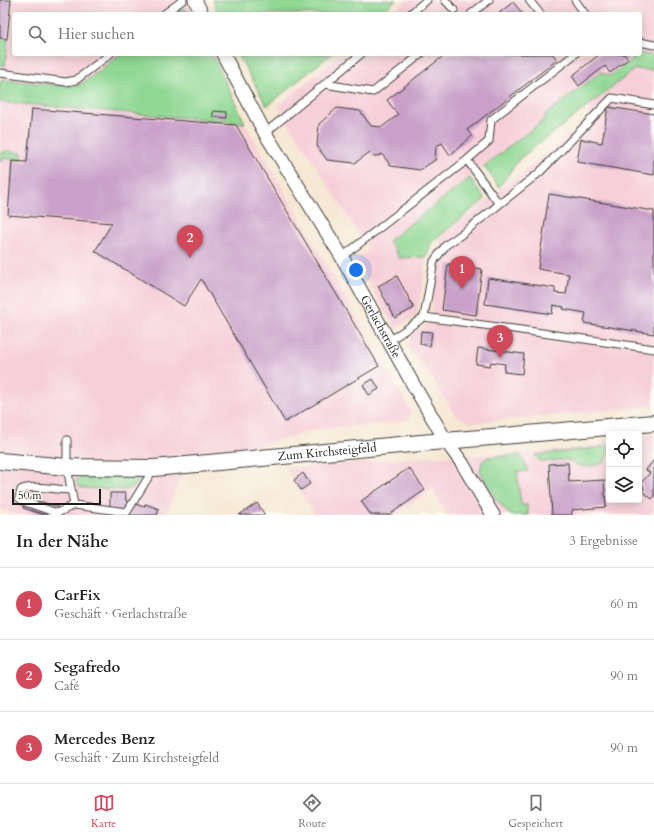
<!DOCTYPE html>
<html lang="de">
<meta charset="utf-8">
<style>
:root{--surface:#fff;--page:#f2f2f2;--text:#222;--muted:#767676;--line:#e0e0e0;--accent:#d1495b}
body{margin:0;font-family:Cardo,serif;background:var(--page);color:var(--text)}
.controls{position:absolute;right:12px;bottom:12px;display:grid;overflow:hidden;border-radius:4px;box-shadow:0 2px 10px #0003}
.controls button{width:36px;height:36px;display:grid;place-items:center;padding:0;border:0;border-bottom:1px solid var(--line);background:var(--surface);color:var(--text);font:20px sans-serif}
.scale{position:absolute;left:12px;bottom:10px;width:89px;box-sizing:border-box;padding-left:4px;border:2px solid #1c1c1c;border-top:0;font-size:11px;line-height:14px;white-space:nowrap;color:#1c1c1c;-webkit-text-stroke:3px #fdfcf7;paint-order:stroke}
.you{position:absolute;left:356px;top:270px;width:14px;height:14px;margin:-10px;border:3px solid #fff;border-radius:50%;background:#1a73e8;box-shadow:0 0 0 6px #1a73e833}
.badge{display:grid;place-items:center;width:26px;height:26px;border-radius:50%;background:var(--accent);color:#fff;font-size:13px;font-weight:700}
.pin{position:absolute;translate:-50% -33px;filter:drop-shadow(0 1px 2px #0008)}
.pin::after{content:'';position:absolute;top:21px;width:14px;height:12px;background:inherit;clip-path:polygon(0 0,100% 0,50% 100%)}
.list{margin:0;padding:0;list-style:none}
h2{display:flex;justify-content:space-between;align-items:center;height:52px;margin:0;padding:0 16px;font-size:17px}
h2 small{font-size:13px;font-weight:400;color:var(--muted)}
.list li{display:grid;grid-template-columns:26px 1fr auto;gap:12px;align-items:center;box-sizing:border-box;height:72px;padding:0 16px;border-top:1px solid var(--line)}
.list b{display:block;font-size:15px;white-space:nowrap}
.list p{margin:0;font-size:13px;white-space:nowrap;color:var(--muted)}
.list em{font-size:13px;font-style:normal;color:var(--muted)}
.icon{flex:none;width:22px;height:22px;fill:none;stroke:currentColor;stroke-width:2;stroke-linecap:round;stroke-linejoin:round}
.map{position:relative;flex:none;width:654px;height:515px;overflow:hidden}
.search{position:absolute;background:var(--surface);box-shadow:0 2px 10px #0003;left:12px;right:12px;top:12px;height:44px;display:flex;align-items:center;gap:10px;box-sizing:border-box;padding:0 14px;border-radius:4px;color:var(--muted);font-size:15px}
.sheet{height:268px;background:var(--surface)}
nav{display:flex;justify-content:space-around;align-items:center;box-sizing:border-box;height:56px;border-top:1px solid var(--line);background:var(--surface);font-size:11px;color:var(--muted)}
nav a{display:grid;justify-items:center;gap:2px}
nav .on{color:var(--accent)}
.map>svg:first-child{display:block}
.built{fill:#f6cfd8}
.green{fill:#8fd793;stroke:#567a58}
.building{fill:#c9a0c9}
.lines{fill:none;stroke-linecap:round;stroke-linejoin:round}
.service-casing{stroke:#3d3b37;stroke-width:9}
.minor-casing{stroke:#3d3b37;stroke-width:15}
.tertiary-casing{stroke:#3d3b37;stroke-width:18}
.service{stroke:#fff;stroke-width:7}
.minor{stroke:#fff;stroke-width:13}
.tertiary{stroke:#fff;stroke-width:16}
.labels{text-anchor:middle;stroke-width:3;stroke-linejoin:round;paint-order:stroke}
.street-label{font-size:12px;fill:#1c1c1c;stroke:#fdfcf7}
</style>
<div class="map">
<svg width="654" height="515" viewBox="0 0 654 515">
<rect width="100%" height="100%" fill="#fdfcf7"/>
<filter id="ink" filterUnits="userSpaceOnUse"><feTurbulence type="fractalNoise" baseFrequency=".025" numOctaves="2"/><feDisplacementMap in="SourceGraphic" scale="8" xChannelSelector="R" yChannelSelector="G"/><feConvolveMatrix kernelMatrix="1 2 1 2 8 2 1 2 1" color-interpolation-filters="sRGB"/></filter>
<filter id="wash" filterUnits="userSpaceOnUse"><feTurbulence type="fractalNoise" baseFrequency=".012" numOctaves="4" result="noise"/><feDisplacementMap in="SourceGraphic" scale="16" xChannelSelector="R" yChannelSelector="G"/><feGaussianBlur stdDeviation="0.9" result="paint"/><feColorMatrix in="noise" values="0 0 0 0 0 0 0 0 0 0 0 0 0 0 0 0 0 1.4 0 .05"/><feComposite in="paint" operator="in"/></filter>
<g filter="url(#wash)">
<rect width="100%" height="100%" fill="#f6e8d3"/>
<path class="built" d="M0 0H186L193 14H14V54H212L245 123 411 411 409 419 399 422 319 429 256 447 166 457 180 478 166 515H15L0 509Z
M407 0H654V56L640 53V14H390Z
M341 54H629L633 59 610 76 601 72 545 115V119L389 240 400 258 427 257 417 316 395 329 356 260 369 250 278 106Z
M635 68 654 70V406L470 423 455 415 429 373 407 347 412 335 430 322 441 237 591 117 587 107Z
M654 434V510L649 515H448L432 489 395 515H315L286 469 436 456 514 454 588 447 609 442V500H639V436Z"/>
<path class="green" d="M213 0H396L379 14H218Z
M184 9 193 14H171L175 11Z
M0 38 8 39 5 66 0 65Z
M640 53 654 56V70L635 69 587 107 520 158 499 187 484 166 545 119V115L601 72 610 76 633 59 629 54Z
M120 54H212L245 123 0 102V82L4 80 70 86 79 85 90 78Z
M238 54H331L267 106Z
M8 151 22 153V160L3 158V161H0V153Z
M470 178 485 199 431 243 427 257 399 258 389 240Z
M609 446V451L604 462C598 465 587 468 580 466 575 465 571 460 566 460 555 459 540 467 535 455L588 449Z
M520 455 525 463 528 471 517 472 521 505H527L528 515H510L496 499 480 471 482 462 488 457Z
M132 477 137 478 139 481C136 486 132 488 127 490L83 488 79 487 76 482 77 479 79 478Z"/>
<g id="blocks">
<path class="building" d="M0 0H11L7 39 0 38Z
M513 2 523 14H498Z
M446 54H553L557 60 467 130 472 136 450 155 442 143 436 146 435 160 420 170 391 166 382 154 378 156H374L370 152 355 163 327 160 317 146 319 124 337 108 360 111 371 126 382 127 398 115 387 100Z
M600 54H624L628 59 610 73 605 66 579 86 572 76Z
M608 107 654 114V175L577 162 581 139 602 143Z
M32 109 236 125 379 366 285 422 201 279 184 306 95 251 112 223 8 215 12 161 27 162Z
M213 111 227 112V118L213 117Z
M549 194 654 211V334L584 323 586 313 563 309 564 307 553 305 552 314 485 304 488 278 555 288V293L566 294 569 274 538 269Z
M448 264 482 269 476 315 442 310Z
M397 276 414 308 395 318 378 286Z
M421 331 432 332 430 346 420 344Z
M478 348 524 354 522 374 504 372 505 364 491 362 490 366 476 364Z
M373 379 379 389 369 395 363 385Z
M654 460V496L652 499 642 491 644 489 642 482 650 473 646 470Z
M568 463 569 482 604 480 606 507 572 510V515H552L549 464Z
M409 468 425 490 389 515H371L361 501Z
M303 473 310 484 301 490 294 480Z
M110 493H125L126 501 144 507 145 504 159 509 157 515H110Z
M27 497 58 507 56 515H45L23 508Z
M257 503 265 515H239Z"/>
</g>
</g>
<g filter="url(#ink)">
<use href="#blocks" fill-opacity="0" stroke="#3d3b37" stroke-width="1"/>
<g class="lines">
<defs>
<path id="service" d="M445 0 454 10
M529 0 540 14
M575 0 585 14
M164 14 183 0
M410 14 427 0
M471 14 489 0
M640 42 654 45
M0 73 66 82 76 80 110 54
M325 84 373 92 421 54
M265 133 361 54
M467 160 499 204
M342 257 467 160 489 141 491 120 575 54
M424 317 434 261 446 245 462 234 540 172 612 98 654 105
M389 341 424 317 521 330 654 349
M67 440V467L74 505 127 512 154 468
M71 490C60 490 28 484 21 490L19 498 25 502 57 513 74 505"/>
<g id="minor">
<path d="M195 0 202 14"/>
<path id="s1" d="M223 54 265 133 342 257 414 386 446 441 462 463 493 515"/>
</g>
<g id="tertiary">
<path id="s2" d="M0 461 67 467 154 468 421 443 654 423"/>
</g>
</defs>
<use href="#service" class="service-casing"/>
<use href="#minor" class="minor-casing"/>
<use href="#tertiary" class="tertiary-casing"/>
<use href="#service" class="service"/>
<use href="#minor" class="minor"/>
<use href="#tertiary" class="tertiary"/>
</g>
</g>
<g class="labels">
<g class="street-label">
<text dy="4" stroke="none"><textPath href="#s1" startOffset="315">Gerlachstraße</textPath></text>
<text dy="4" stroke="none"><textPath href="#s2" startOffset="328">Zum Kirchsteigfeld</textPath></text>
</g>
</g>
</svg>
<div class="controls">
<button><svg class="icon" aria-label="locate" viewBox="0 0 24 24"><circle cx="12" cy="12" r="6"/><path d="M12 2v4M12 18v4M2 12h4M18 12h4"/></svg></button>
<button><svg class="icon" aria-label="layers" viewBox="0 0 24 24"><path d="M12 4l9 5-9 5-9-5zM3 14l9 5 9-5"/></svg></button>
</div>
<div class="scale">50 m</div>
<div class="you"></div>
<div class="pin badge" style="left:462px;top:289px">1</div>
<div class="pin badge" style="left:190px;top:258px">2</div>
<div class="pin badge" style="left:500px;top:358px">3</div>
<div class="search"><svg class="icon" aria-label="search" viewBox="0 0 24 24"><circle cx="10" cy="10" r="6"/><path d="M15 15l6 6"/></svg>Hier suchen</div>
</div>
<section class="sheet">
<h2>In der Nähe<small>3 Ergebnisse</small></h2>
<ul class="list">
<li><span class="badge">1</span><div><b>CarFix</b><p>Geschäft · Gerlachstraße</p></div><em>60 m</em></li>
<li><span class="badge">2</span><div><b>Segafredo</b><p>Café</p></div><em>90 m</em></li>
<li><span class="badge">3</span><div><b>Mercedes Benz</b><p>Geschäft · Zum Kirchsteigfeld</p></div><em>90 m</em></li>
</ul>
</section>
<nav>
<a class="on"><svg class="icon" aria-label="map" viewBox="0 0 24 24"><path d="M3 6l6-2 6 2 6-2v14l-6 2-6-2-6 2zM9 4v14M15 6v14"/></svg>Karte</a>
<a><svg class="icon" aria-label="directions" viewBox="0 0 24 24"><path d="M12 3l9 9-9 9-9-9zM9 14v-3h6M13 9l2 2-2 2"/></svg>Route</a>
<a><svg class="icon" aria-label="saved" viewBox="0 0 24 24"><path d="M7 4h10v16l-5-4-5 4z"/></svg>Gespeichert</a>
</nav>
